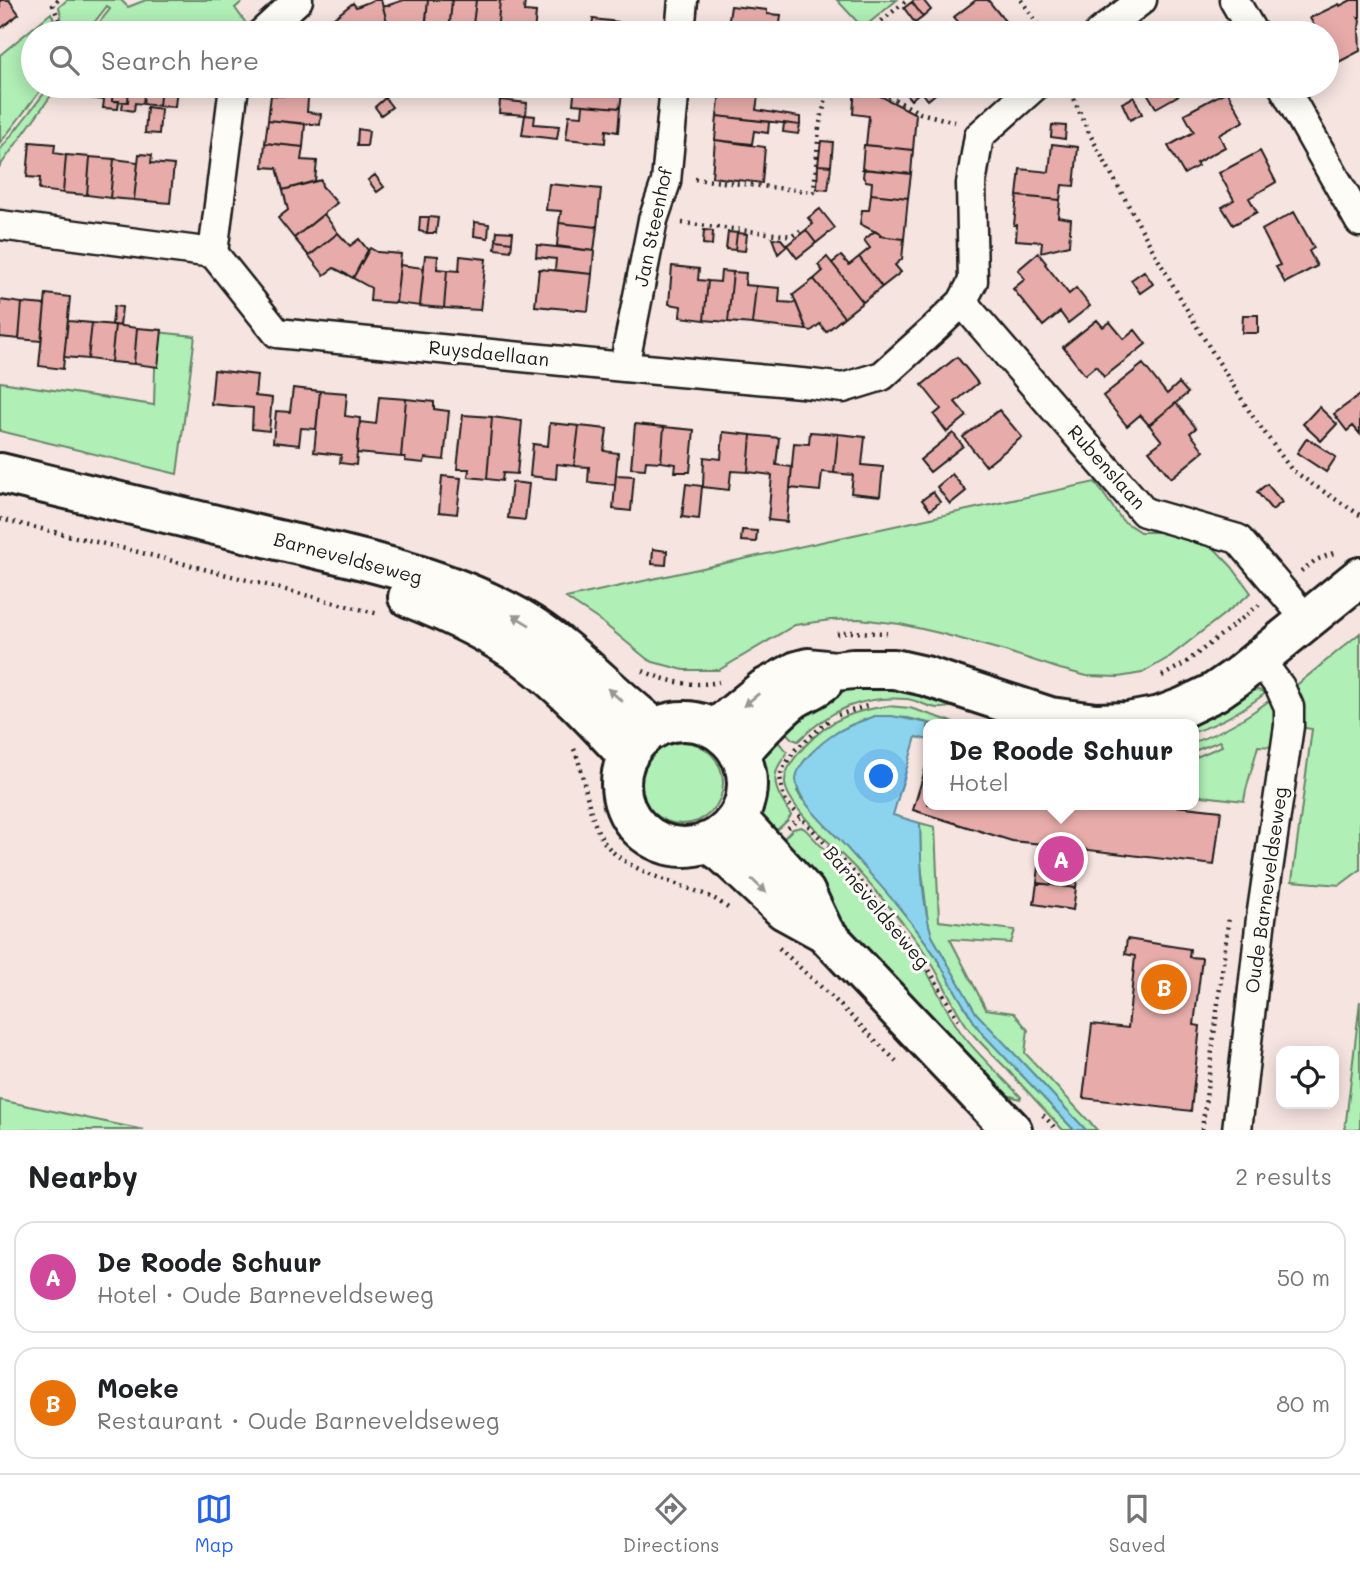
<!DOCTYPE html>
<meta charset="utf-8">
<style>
:root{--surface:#fff;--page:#f6f6f6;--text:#202124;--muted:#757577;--line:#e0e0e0;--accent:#2563eb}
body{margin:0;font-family:Mali,sans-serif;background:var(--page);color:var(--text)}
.controls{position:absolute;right:21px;bottom:21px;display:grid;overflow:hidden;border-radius:14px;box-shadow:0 4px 18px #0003}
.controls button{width:63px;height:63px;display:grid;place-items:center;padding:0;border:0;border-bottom:2px solid var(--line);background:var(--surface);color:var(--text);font:35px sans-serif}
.you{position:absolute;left:882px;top:777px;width:24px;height:24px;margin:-18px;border:5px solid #fff;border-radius:50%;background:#1a73e8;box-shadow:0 0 0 10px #1a73e833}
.badge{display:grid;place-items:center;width:46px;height:46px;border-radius:50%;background:var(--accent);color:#fff;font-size:23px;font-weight:700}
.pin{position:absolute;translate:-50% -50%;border:4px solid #fff;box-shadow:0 2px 7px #0006}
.popup{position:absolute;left:923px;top:719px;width:276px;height:91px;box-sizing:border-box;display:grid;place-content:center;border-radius:14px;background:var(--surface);filter:drop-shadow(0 2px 5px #0005);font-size:23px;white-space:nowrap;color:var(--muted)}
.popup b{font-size:26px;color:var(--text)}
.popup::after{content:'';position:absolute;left:50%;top:100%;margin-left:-14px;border:14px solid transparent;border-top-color:var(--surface)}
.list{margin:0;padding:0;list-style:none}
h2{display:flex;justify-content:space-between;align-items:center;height:91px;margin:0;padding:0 28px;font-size:30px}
h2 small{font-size:23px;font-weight:400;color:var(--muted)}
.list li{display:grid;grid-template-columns:46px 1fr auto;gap:21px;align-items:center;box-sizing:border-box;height:112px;margin:0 14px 14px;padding:0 14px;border:2px solid var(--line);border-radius:21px}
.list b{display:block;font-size:26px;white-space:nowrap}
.list p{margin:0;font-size:23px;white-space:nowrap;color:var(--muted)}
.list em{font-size:23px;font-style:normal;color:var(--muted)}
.icon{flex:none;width:38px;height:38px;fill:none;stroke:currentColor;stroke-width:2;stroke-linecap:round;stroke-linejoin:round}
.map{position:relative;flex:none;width:1360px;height:1130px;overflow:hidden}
.search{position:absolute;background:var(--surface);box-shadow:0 4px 18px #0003;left:21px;right:21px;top:21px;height:77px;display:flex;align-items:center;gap:18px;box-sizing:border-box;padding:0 24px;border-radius:38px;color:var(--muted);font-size:26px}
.sheet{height:343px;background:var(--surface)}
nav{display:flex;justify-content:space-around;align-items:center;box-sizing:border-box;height:98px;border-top:2px solid var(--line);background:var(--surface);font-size:19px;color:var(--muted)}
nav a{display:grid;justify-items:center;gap:4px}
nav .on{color:var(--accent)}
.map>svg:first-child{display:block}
.green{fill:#b0efb6;stroke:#668669;stroke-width:2}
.water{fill:#8cd3ed;stroke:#5f8a99;stroke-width:2}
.building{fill:#e7aca9;stroke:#1c1c1c;stroke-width:2}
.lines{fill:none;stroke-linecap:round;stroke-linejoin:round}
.street-casing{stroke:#1c1c1c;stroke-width:33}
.secondary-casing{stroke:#1c1c1c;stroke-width:44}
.path{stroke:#1c1c1c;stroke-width:4.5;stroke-dasharray:2 5;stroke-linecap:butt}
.street{stroke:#fdfcf7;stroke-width:28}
.secondary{stroke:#fdfcf7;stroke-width:38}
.oneway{fill:#989794}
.labels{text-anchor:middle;stroke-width:6;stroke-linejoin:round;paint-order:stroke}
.street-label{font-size:19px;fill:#1c1c1c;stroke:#fdfcf7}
</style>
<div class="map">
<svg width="1360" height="1130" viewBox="0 0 1360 1130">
<rect width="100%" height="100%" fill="#f6e4e0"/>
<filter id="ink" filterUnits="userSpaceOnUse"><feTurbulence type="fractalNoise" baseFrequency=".0143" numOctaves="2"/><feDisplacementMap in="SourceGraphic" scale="14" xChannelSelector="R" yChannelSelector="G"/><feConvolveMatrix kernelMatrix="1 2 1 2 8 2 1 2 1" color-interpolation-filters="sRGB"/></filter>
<g filter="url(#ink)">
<path class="green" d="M67 0H121L128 7 146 0H244L235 8 248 26V30L245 33H183L120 29 119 33H91L110 9 107 6 86 33H67L62 22 59 7Z
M837 0H897L863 28Z
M51 13 60 33H33V86H44L0 143V55Z
M50 86H58L0 166V150Z
M156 332 195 336 177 474 0 431V382L154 405Z
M1095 482 1122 520 1140 532H1163L1192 536 1213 547 1232 567 1251 593 1168 658 1142 673 1119 677 1087 676 1060 669 1005 651 939 633 900 624 860 619 831 620 795 625 719 670H684L653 662 647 659 602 622 566 598Z
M1360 633V870L1340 885 1292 881 1312 729 1299 727 1293 688Z
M888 686 966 704C958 705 948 708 939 708 928 708 918 700 907 699 861 695 830 710 798 741L792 739 780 726 837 692 853 688Z
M1253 689 1267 692C1245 709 1221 723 1194 732V724H1177L1244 691Z
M1270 700 1274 701 1278 711 1273 747 1258 746 1246 790 1244 801 1194 795V758L1222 746 1220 741 1194 751V742C1224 731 1244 719 1270 700Z
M888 706 910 708 959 724H933L908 718 875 716 851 725 836 733 797 791 801 798C846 845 897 899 933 953 950 979 963 1007 981 1032L1074 1130H1063C1044 1109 1024 1088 1005 1067 994 1056 982 1045 972 1033 955 1012 946 986 932 964 913 932 880 896 855 868 837 849 787 807 785 783 783 761 823 726 842 718 857 711 873 708 888 706Z
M772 735 787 752C785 757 781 761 778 767 770 786 782 800 791 815L788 820 768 838 757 814 760 782 759 765 761 757Z
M641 783a41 41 0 1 1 82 0a41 41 0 1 1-82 0Z
M920 823 935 827 939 921 1015 930 1011 943 950 939 986 1009 1014 1013 1028 1030 1025 1053 1097 1130H1086L976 1013 932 936 928 922 921 864Z
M801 827 805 829C843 869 882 910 916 955 934 979 944 1009 962 1034 979 1056 1002 1077 1021 1097L1020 1099 1001 1093 963 1054 775 847 793 829Z
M1360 1001V1130H1345Z
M0 1100 144 1130H0Z"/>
<path class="water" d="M875 716H892L933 724H928V740L916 737 893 815 920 823C921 860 921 900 932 936L976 1013 1086 1130H1074L981 1032C963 1007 950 980 934 954 909 916 876 881 846 847 832 830 796 801 796 780 796 763 822 742 836 733 848 725 862 721 875 716Z"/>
<path class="building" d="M0 0H9L19 14 0 29Z
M374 0H381L389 29 375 33H346L334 18 353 3 356 7Z
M404 0H428L425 28 399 25 389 29 383 7Z
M428 0H452L449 33H425Z
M452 0H476L472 33H449Z
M476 0H500L497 33H472Z
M500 0H525L524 11 536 12 534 33H497Z
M914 0H923L931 10 923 17 912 2Z
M976 0H988L1013 31 1011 33H967L954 17Z
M1351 0H1360V17H1358L1360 20 1359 29 1360 51 1329 67 1327 62V33H1313L1317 31 1310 18 1339 4 1340 6Z
M912 2 923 17 915 23 904 8Z
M731 6 767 10V14L781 15 779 33H727Z
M334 18 346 33H316Z
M593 19 618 22 617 33H591Z
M82 86H97L96 99 80 97Z
M97 86H113L112 101H119L118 109 103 108 104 100 96 99Z
M113 86H129L128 102 112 101Z
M129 86H145L143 104 135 103 134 111 122 109 123 102H128Z
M145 86H161L159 106 143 104Z
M161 86H177L175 107 159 106Z
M289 86H308L313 89 308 99 307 112 321 114 320 125 268 120 271 95 283 96Z
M308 86H334L330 89 326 96Z
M575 86H623L620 108 573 104Z
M721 86H773L772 98 720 92Z
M855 86H861L916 114 913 150 866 145 869 116 853 114Z
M899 86H945L928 100 921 91 911 100Z
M1143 86H1195L1156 108Z
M1227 91 1244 121 1219 135 1225 147 1196 163 1198 166 1184 174 1168 146 1194 132 1184 114Z
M720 92 758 96 756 110 800 117V125L717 116Z
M1134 97 1142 114 1130 120 1122 103Z
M385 98 392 107 381 115 375 107Z
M500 100 527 103 526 115 535 116 534 124 559 126 557 139 522 135 525 115 499 113Z
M583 105 620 108 618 132 606 130 605 143 566 139 569 115 582 116Z
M147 107 161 109 159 134 145 133Z
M717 116 769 122 768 133 754 131 752 144 715 140Z
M268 120 305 124 303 147 265 143Z
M784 123 800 125 798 134 783 132Z
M1052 125 1066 126 1065 139 1051 137Z
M358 129 369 131 367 146H357Z
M715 140 765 147 762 183 712 177Z
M821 141 833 142 831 166 818 165Z
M30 142 55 144 54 153 66 155 63 193 39 190 40 178 27 177Z
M265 143 303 147 301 160 317 161 315 181 283 190 277 168 263 167Z
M1052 144 1078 147 1074 186 1062 185 1060 200 1017 196 1020 169 1049 172Z
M864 145 913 150 911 174 862 169Z
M1260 151 1276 182 1249 198 1257 212 1233 225 1222 207 1234 200 1219 173Z
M139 154 152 155 151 163 174 165 170 203 134 200Z
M66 155 90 157 87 195 63 193Z
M90 157 114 159 110 198 87 195Z
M114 159 138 162 134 200 110 198Z
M818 165 831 166 828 190 817 189Z
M864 169 911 174 908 198 871 194 872 182 866 181 863 177Z
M375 175 384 187 377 192 368 180Z
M321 180 322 186 337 203 294 238 278 218 288 210 283 190Z
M549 184 601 189 597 227 559 223 561 211 546 210Z
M871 194 908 198 904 239 880 236V234L860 224 862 210H869Z
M1017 196 1060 200 1058 217 1071 219 1069 245 1041 252 1042 242 1016 240 1017 225H1014Z
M820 209 835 228 816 243 806 230 813 224 808 218Z
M1294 212 1314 248 1309 251 1317 266 1285 283 1276 267 1280 265 1262 230Z
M324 214 338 233 309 256 294 238Z
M420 217H429L427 233 419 231Z
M429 217 438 218 436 233H427Z
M475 222 489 224 488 238 474 236Z
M559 223 597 227 594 251 557 246Z
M704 230 713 231 712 245 703 244Z
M806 230 816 243 797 258 787 245Z
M497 231 513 232 512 242 496 240Z
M875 231 880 234V236L904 239 902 259 895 265 901 272 882 287 859 257 870 248 864 240Z
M728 232 737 233 735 250 726 249Z
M338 233 350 246 359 239 368 250 353 278 334 268 324 275 309 256Z
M737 233 747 234 745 251 735 250Z
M772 238 781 239 787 246 778 254Z
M496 240 512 242 511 251 495 249Z
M537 245 594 251 592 274 555 270 556 259 536 257Z
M370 248 377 252 401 254 396 303 370 301 371 288 353 278Z
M1038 253 1046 263 1045 264 1069 294 1076 288 1090 306 1068 323 1060 312 1043 326 1013 289 1025 279 1018 270Z
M425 255 438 256 437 269 447 270 444 308 420 306Z
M460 256 486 259 480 310 444 308 447 270 459 271Z
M841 256 849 265 859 257 882 287 863 302 832 263Z
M827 257 863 302 844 317 814 279 823 271 818 265Z
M400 265 424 268 420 306 396 303Z
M672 266 699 269 698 280 708 281 704 320 680 317 681 306 669 304Z
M539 269 592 274 588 311 535 306Z
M721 271 733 272 728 322 704 320 708 281 720 282Z
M1144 271 1153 284 1140 293 1131 280Z
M733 272 746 273 745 285 756 286 752 324 728 322Z
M814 279 844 317 826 332 820 324 811 331 807 330 793 295Z
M756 286 780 288 779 302 796 303 807 330 752 324Z
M46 294 70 297 63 369 39 366Z
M0 300 22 303 19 339 0 337Z
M22 303 45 305 41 341 19 339Z
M114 306 122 307 120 326 112 325Z
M1243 315H1258V333H1242Z
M1097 320 1103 327 1110 322 1124 339 1135 330 1146 344 1104 377 1096 366 1085 375 1063 347Z
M68 321 92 323 88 359 64 357Z
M92 323 115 325 111 362 88 359Z
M115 325 137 328 134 364 111 362Z
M137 328 162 330 158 367 134 364Z
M957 357 978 383 955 402 967 416 947 432 934 415 941 409 922 385Z
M1143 364 1167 394 1179 383 1188 393 1149 425 1140 415 1127 426 1103 396Z
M214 370 257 375 255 396 272 398 269 431 252 429 253 408 211 404Z
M293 388 320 391 316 429 301 428 299 445 273 442 276 411 290 412Z
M320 391 347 393 345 416 360 418 356 465 340 463 341 455 314 452Z
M1360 395V434L1353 426 1347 431 1334 414Z
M379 397 406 399 401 457 357 453 360 422 376 424Z
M406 399 434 402V409L449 411 444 460 425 458 424 463 405 461V457H401Z
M1176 403 1196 428 1190 433 1204 451 1171 478 1149 451 1162 441 1149 425Z
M1319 407 1337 424 1321 441 1303 424Z
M999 410 1022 437 986 466 963 437Z
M463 415 492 417 487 479 468 477 469 469H457Z
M492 417 522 421 517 474 503 473 502 481 487 479Z
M550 423 579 426 574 466 557 464 556 479 530 476 533 444 548 446Z
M635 424 664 427 661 462 646 461 645 469 631 468Z
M579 426 607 429 604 451 618 453 615 485 588 482 589 467 574 466Z
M664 427 694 430 690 472H675L676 464 661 462Z
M723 432 751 435 748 472 731 471 729 490 703 487 704 457 721 459Z
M810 432 838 434 834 473 822 472 820 491 790 488 794 443 809 444Z
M953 433 963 446 930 472 920 460Z
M838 434 865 437 862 465 883 467 880 496 851 493 853 475 834 473Z
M751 435 779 438 776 465 792 467 787 522 768 520 772 475 748 472Z
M1307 438 1336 457 1326 472 1297 453Z
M952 474 966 491 950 504 937 487Z
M616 475 634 476 631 511 613 509Z
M442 476 461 478 457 514 439 512Z
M512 482 529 484 525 520 508 518Z
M686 484 702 486 699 519 682 517Z
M1267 484 1282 502 1272 510 1257 492Z
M933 492 940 502 930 510 922 500Z
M742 530 757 531 756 542 741 541Z
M653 549 667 551 666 565 652 564Z
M928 760V805H1166L1221 811 1214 865 1081 849 1076 888 1037 883 1042 844 1012 841 913 810Z
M1037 883 1076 888 1073 910 1034 904Z
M1127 939 1190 949 1189 957 1202 958 1194 1025 1200 1026 1191 1111 1083 1098 1092 1024 1128 1028 1135 956 1125 954Z"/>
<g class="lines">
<defs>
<path id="street" d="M1234 0 1253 33
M262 33 298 0
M680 33 683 0
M1099 33 1142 0
M1283 86 1360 222
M0 225 213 253 277 333 624 367 812 384 843 388 882 376 936 327 962 302 973 281 971 184 979 136 1035 86
M213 253 234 86
M962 302 1144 512 1238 539 1307 620
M624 367 653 220 666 182 675 86
M1237 1130 1261 918 1289 726V707L1280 687 1259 659"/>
<path id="secondary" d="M0 473C93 495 186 517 278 540 361 559 445 576 519 618 570 647 609 693 655 728
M408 597C449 613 491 633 527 659 564 687 596 722 628 756
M621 784a63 63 0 1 1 126 0a63 63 0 1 1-126 0Z
M715 729 764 689 797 671 808 668 835 671 853 669H894L925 676 1050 717 1096 723 1128 722 1160 716 1184 707 1215 692 1238 676 1360 577
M739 754C756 735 774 714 795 698 805 692 815 689 824 681
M738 816 746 828 805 892 824 932
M707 842 723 853 784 910 824 932 1012 1130"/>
</defs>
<use href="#street" class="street-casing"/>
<use href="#secondary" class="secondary-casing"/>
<path class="path" d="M58 0 53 5 64 33
M1021 0 1044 33
M875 33 880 22 906 1
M870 86 920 113 955 122
M1068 86 1088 131 1155 254 1200 332 1251 414 1291 469 1312 484 1360 515
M695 179 814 192 819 127 829 86
M682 223 792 236 800 231
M0 519 138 552 379 614
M1301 571 1316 560 1336 552
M837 634 850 632 887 633
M643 671C668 682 691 687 719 682
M1162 676 1184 664 1259 605
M838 715 870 705
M828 721 795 750 783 768 780 777 783 794 786 801 800 817 852 871 920 954 960 1023
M574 749C586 777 586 810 601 837 620 872 679 882 713 898 719 901 725 906 731 910
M788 828 800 817
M779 948 834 999 896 1061
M1043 1115 1057 1130
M1202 1130 1229 916"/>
<use href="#street" class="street"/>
<use href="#secondary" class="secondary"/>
</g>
<defs><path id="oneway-solid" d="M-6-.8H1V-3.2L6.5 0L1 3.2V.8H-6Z" transform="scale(1.75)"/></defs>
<g class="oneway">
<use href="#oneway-solid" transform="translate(521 620) rotate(-149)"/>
<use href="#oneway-solid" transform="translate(615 695) rotate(-139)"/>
<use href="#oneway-solid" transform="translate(751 700) rotate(141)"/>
<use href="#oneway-solid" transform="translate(759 886) rotate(43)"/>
</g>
</g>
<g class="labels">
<g class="street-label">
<text transform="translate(653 227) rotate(-78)" y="7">Jan Steenhof</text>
<text transform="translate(489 353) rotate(6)" y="7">Ruysdaellaan</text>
<text transform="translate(1107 467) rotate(48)" y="7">Rubenslaan</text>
<text transform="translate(348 558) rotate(15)" y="7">Barneveldseweg</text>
<text transform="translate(1266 890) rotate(-82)" y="7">Oude Barneveldseweg</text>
<text transform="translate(877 907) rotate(50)" y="7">Barneveldseweg</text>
</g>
</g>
</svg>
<div class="controls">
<button><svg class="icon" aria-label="locate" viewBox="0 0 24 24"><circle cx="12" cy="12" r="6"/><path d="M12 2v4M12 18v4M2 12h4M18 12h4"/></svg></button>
</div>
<div class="you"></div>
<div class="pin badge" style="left:1061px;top:859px;background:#d1479c">A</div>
<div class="popup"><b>De Roode Schuur</b>Hotel</div>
<div class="pin badge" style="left:1164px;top:987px;background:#e8710a">B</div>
<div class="search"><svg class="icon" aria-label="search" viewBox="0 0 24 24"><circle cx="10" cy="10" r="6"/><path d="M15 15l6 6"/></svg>Search here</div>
</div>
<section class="sheet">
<h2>Nearby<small>2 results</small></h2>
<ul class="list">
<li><span class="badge" style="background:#d1479c">A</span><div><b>De Roode Schuur</b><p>Hotel · Oude Barneveldseweg</p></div><em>50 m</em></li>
<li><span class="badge" style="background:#e8710a">B</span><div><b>Moeke</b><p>Restaurant · Oude Barneveldseweg</p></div><em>80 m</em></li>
</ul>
</section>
<nav>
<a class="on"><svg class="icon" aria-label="map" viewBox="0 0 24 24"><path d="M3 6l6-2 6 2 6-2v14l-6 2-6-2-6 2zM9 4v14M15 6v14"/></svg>Map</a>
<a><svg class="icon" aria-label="directions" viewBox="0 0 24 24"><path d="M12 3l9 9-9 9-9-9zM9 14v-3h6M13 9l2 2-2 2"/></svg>Directions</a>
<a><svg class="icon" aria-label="saved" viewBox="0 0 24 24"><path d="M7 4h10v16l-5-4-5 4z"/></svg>Saved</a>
</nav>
